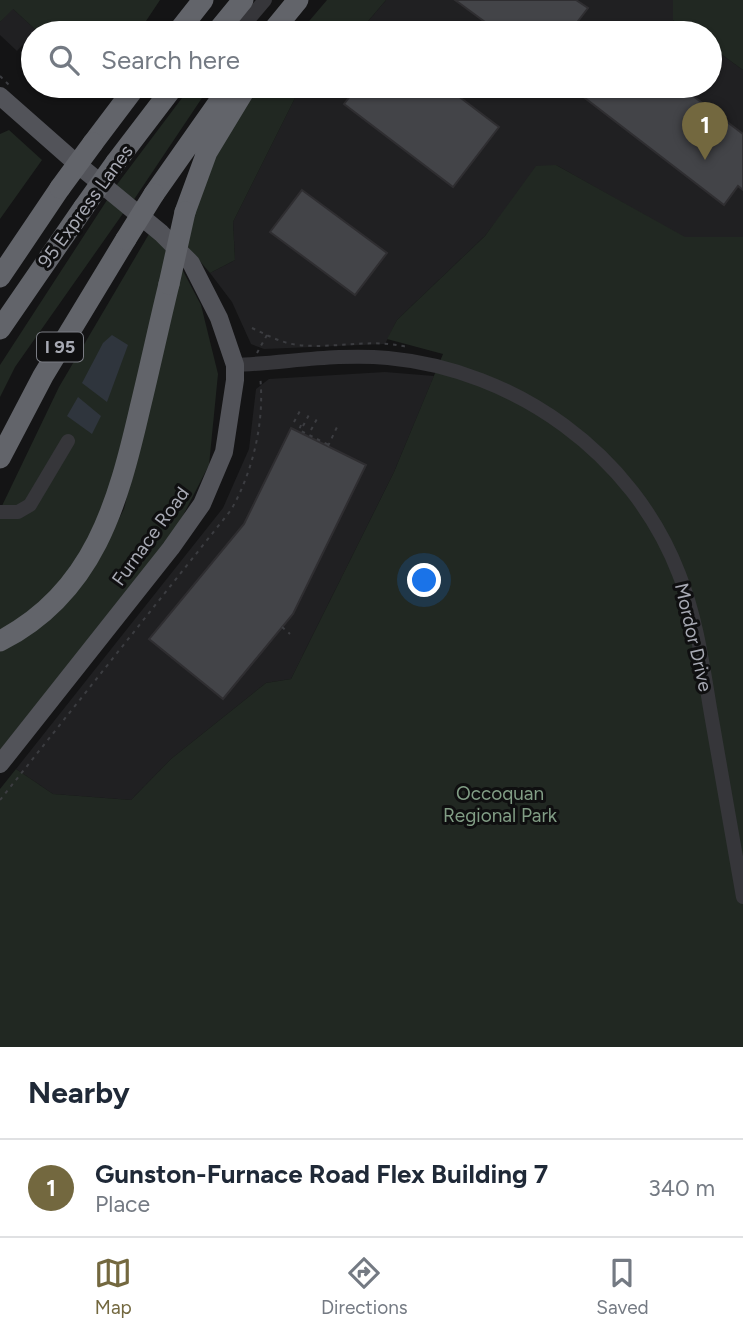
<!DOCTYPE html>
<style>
:root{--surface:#fff;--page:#f2f2f3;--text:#1f2937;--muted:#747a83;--line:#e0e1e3;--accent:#73683f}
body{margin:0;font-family:Figtree,sans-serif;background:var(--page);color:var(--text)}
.you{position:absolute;left:425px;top:581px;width:24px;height:24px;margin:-18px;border:5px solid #fff;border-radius:50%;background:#1a73e8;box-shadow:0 0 0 10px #1a73e833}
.badge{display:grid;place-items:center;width:46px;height:46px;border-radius:50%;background:var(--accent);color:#fff;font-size:23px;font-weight:700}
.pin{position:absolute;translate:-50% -58px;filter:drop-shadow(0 2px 4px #0008)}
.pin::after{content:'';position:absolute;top:37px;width:24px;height:21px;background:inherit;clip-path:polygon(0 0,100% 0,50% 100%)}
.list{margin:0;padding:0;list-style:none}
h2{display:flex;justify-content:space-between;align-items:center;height:91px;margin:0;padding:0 28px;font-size:30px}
h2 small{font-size:23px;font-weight:400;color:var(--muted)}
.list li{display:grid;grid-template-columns:46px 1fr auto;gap:21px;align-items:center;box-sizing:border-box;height:98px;padding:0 28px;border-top:2px solid var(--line)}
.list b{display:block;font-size:26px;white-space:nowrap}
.list p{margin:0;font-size:23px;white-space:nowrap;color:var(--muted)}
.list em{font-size:23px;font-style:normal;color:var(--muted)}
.icon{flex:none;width:38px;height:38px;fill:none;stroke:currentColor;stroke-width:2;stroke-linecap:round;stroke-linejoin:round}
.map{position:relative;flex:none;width:743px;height:1047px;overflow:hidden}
.search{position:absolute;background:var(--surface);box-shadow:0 2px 5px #0004;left:21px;right:21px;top:21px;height:77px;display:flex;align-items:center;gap:18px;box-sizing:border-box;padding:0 24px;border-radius:38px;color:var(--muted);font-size:26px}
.sheet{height:189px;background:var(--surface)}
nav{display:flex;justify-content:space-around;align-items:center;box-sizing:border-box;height:98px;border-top:2px solid var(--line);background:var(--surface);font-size:19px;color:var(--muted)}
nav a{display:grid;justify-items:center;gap:4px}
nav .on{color:var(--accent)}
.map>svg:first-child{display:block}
.built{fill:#202022}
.green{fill:#212822}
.water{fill:#2f353d}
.building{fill:#434448;stroke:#2f2e31;stroke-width:2}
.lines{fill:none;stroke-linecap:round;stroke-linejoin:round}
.path{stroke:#3c3d41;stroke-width:2;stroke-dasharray:3.5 5;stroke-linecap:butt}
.minor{stroke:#36363a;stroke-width:14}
.major{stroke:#525359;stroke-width:18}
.highway{stroke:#62646a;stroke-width:21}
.highway-bridge{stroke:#62646a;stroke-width:21}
.labels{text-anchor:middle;stroke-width:6;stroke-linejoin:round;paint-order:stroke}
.shield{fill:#0f0f10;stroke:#7a7c83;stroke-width:2}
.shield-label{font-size:18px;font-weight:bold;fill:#a8aab4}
.street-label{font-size:19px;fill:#a8aab4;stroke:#0f0f10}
.park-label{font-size:19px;fill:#819d85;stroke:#0f0f10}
</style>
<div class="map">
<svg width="743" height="1047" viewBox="0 0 743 1047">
<rect width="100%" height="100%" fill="#141415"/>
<path class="built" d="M386 0H673V20L691 33H358Z
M12 8 36 30 17 51 0 35V22Z
M710 46 743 70V237L685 238 556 165 509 205 485 236 397 320 385 344 264 349 251 344 232 302 210 273 235 260 233 222 301 86H710Z
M385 372 434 376 394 472 291 679 266 683 171 759 131 800 53 794 16 769 223 508 249 449 256 389 269 379Z"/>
<path class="green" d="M0 0H160L138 33H34L36 30 13 9 0 22Z
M327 0H386L358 33H299Z
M673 0H743V70L710 46V33H691L673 20Z
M191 86H210L133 201 115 187Z
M257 86H301L233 222 235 260 210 273 186 245 202 182 243 107Z
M9 130 42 160 0 219V134Z
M556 165 685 237H743V1047H0V789L16 769 53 794 131 800 171 759 266 683 291 679 394 472 443 354 387 339 397 320 485 236 536 166Z
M109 197 124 212 15 367 0 397V365Z
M149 234 167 249 148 340 105 506 67 576 28 615 0 630V510L59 387Z
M182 269 201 305 218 374 209 465 175 531 0 750V651L38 627 73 595 97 563 124 509Z"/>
<path class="water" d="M112 335 128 345 107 402 82 383 103 343Z
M78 397 101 416 92 434 67 416Z"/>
<path class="building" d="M455 0H576L588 8 569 33H500Z
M358 86H445L499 127 453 187 344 104Z
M588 86H680L743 134V190L738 186 724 205 581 95Z
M302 190 387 253 355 295 270 232Z
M291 428 366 465 293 614 223 699 149 639 244 524Z"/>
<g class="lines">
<path class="path" d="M0 76 9 85
M252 328C267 335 281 343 298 345 335 349 370 338 407 347
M257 353 267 335
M294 422 302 407
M301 425 299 430 329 445
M303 426 311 411
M311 430 319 415
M328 446 338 425
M282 627 290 634
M0 800 231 510C254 470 265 418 260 376"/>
<path class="minor" d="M237 33 265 0
M235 365C286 363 338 353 388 358 516 370 633 454 679 574 697 619 703 667 711 714 722 775 732 836 743 897
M0 512H18L30 505 68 441"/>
<path class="major" d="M0 96 76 163 161 233 191 263 219 318 235 365V380L224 452 202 504 171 548 0 764"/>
<path class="highway" d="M177 33 203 0
M216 33 243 0
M271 33 298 0
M93 143 136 86
M116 162 174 86
M154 194 230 86
M185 212 207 152 247 86
M0 277 60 188
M0 329 84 207
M0 458 43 376 126 239
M0 641C94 593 118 503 140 408 150 367 159 325 169 284"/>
<path class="highway-bridge" d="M60 188 93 143
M84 207 116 162
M126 239 154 194
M169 284 185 212"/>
</g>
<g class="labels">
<rect class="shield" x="37" y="332.5" width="46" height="29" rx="5"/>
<g class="shield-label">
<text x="60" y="353">I 95</text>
</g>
<g class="street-label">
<text transform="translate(85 206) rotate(-54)" y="7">95 Express Lanes</text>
<text transform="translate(150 536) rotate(-54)" y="7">Furnace Road</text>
<text transform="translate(694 637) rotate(77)" y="7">Mordor Drive</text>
</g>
<g class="park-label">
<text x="500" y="800">Occoquan<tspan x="500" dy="22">Regional Park</tspan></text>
</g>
</g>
</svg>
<div class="you"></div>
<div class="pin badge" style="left:705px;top:160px">1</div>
<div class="search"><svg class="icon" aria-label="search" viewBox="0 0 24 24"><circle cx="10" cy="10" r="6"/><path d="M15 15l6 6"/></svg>Search here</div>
</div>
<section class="sheet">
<h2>Nearby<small></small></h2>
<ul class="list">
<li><span class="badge">1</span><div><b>Gunston-Furnace Road Flex Building 7</b><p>Place</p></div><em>340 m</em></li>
</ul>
</section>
<nav>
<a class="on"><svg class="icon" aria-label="map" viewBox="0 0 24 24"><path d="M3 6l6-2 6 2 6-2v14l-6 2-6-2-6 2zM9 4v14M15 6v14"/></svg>Map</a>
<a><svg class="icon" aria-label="directions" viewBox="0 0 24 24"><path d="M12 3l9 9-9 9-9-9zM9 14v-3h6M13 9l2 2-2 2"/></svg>Directions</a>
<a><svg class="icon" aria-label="saved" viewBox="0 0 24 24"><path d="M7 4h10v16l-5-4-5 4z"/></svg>Saved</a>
</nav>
